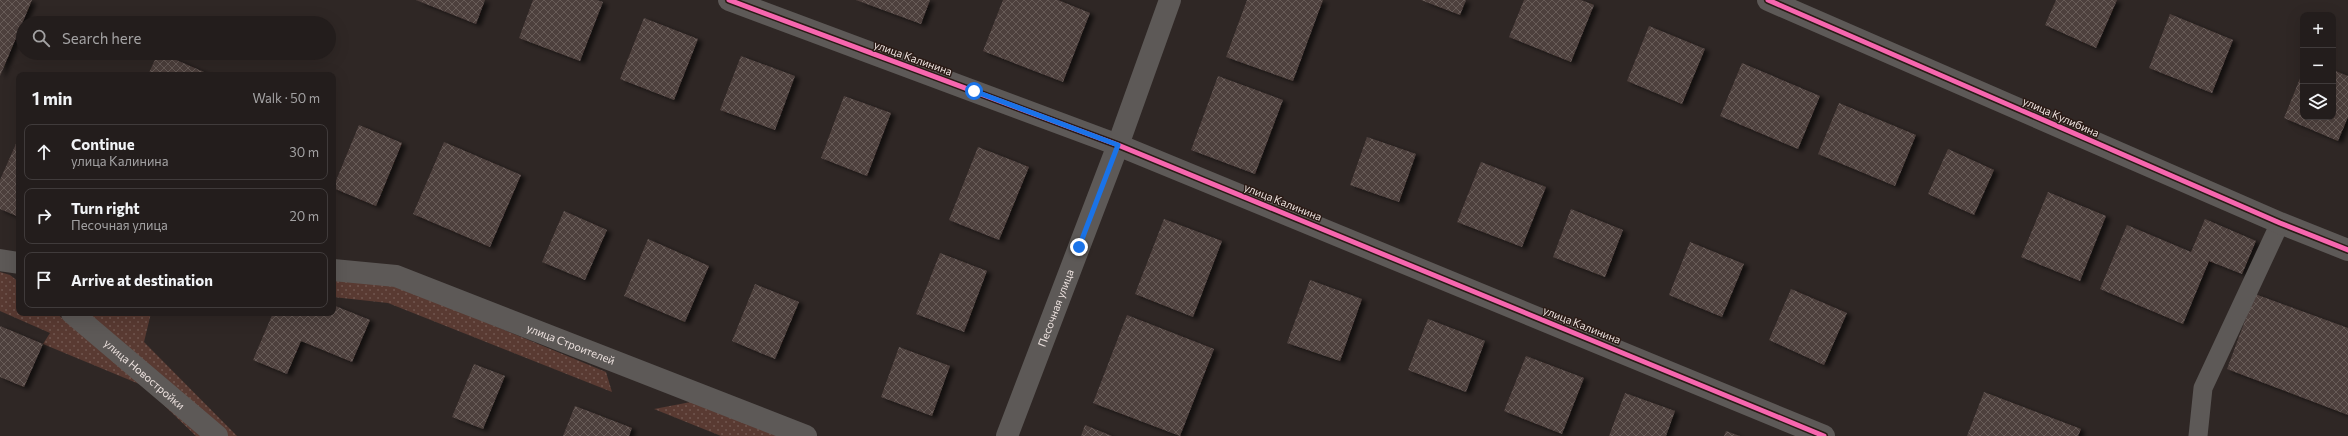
<!DOCTYPE html>
<meta charset="utf-8">
<style>
:root{--surface:#231d1c;--page:#2b2625;--text:#f1f3f6;--muted:#a3a2a3;--line:#403b3b}
body{margin:0;font-family:Commissioner,sans-serif;background:var(--page);color:var(--text)}
.controls{position:absolute;right:12px;top:12px;display:grid;overflow:hidden;border-radius:8px;box-shadow:0 4px 16px #0002}
.controls button{width:36px;height:36px;display:grid;place-items:center;padding:0;border:0;border-bottom:1px solid var(--line);background:var(--surface);color:var(--text);font:20px sans-serif}
.stop{position:absolute;width:12px;height:12px;margin:-9px;border:3px solid #1a73e8;border-radius:50%;background:#fff}
.stop.end{background:#1a73e8;border-color:#fff;box-shadow:0 1px 4px #0008}
.list{margin:0;padding:0;list-style:none}
h2{display:flex;justify-content:space-between;align-items:center;height:52px;margin:0;padding:0 16px;font-size:17px}
h2 small{font-size:13px;font-weight:400;color:var(--muted)}
.list li{display:grid;grid-template-columns:26px 1fr auto;gap:12px;align-items:center;box-sizing:border-box;height:56px;margin:0 8px 8px;padding:0 8px;border:1px solid var(--line);border-radius:8px}
.list b{display:block;font-size:15px;white-space:nowrap}
.list p{margin:0;font-size:13px;white-space:nowrap;color:var(--muted)}
.list em{font-size:13px;font-style:normal;color:var(--muted)}
.icon{flex:none;width:22px;height:22px;fill:none;stroke:currentColor;stroke-width:2;stroke-linecap:round;stroke-linejoin:round}
.map{position:relative;flex:none;width:2348px;height:436px;overflow:hidden}
.search{position:absolute;background:var(--surface);box-shadow:0 4px 16px #0002;left:16px;top:16px;width:320px;height:44px;display:flex;align-items:center;gap:10px;box-sizing:border-box;padding:0 14px;border-radius:22px;color:var(--muted);font-size:15px}
.panel{position:absolute;background:var(--surface);box-shadow:0 4px 16px #0002;left:16px;top:72px;width:320px;height:244px;border-radius:8px}
.map>svg:first-child{display:block}
.grass{fill:url(#grass-dots)}
.building{fill:url(#building-cross-hatch);filter:url(#shadow)}
.lines{fill:none;stroke-linecap:round;stroke-linejoin:round}
.service{stroke:#5d5957;stroke-width:19}
.minor{stroke:#5d5957;stroke-width:22}
.cycleway-casing{stroke:#2a1b16;stroke-width:8}
.cycleway{stroke:#f766af;stroke-width:5}
.route{stroke:#1a73e8;stroke-width:5}
.labels{text-anchor:middle;stroke-width:3;stroke-linejoin:round;paint-order:stroke}
.street-label{font-size:11px;fill:#ede2df;stroke:#2a1b16}
</style>
<div class="map">
<svg width="2348" height="436" viewBox="0 0 2348 436">
<defs>
<pattern id="grass-dots" width="8" height="8" patternUnits="userSpaceOnUse"><rect width="8" height="8" fill="#593a32"/><path d="M2 2h.1M6 6h.1" fill="none" stroke="#71564f" stroke-width="1.8" stroke-linecap="round"/></pattern>
<pattern id="building-cross-hatch" width="8" height="8" patternUnits="userSpaceOnUse"><rect width="8" height="8" fill="#4e403d"/><path d="M0 0l8 8M0 8l8-8" fill="none" stroke="#685b59"/></pattern>
<filter id="shadow"><feDropShadow dx="4.5" dy="2.5" stdDeviation="2" flood-color="#0009"/></filter>
</defs>
<rect width="100%" height="100%" fill="#2f2725"/>
<path class="grass" d="M0 272 10 275 19 282V313H56L144 386 87 313H151L144 342 237 436H196L144 386 43 344 50 333 0 311Z
M333 280 396 285 606 372 612 392 388 303 333 297Z
M696 401 782 436H721L654 409Z"/>
<path class="building" d="M0 0H32L0 76Z
M416 0H485L476 24Z
M533 0H597L603 2 580 61 519 38Z
M856 0H930L921 24Z
M1003 0H1058L1090 13 1063 82 983 51Z
M1247 0H1323L1293 81 1226 57Z
M1421 0H1466L1460 15Z
M1524 0H1581L1594 5 1571 62 1509 37Z
M2056 0H2117L2096 48 2045 25Z
M2170 14 2233 40 2212 93 2149 68Z
M644 18 698 39 674 100 620 79Z
M1649 26 1705 49 1682 104 1627 81Z
M158 53H160L211 75H148Z
M741 56 795 76 775 130 720 110Z
M1742 63 1820 96 1798 149 1720 116Z
M2333 70 2348 76V117L2338 141 2284 118 2303 71V117H2333Z
M1218 76 1283 100 1255 174 1191 150Z
M844 96 891 113 867 176 821 158Z
M1839 103 1916 135 1895 186 1818 154Z
M359 125 402 143 376 206 333 188Z
M19 137V217L0 209V180Z
M1367 137 1416 154 1399 202 1350 185Z
M444 142 521 175 490 247 413 214Z
M978 147 1029 167 999 240 949 220Z
M1948 149 1994 170 1974 215 1928 194Z
M1481 162 1546 187 1522 247 1457 222Z
M2048 192 2106 216 2080 281 2021 257Z
M1571 209 1623 230 1605 277 1553 257Z
M564 211 607 230 585 280 542 262Z
M1164 219 1222 241 1193 317 1135 294Z
M2205 219 2256 241 2242 274 2209 261 2183 324 2100 289 2127 225 2191 252Z
M648 239 709 266 685 322 624 296Z
M1690 242 1744 264 1722 317 1669 295Z
M940 253 987 271 964 332 916 314Z
M1310 280 1362 299 1340 361 1287 343Z
M755 284 799 302 775 359 732 341Z
M1791 289 1847 313 1824 365 1769 340Z
M2255 294 2348 328V415L2227 369Z
M333 305 370 320 352 362 301 341 287 374 253 360 273 313H333Z
M1127 315 1214 349 1180 436 1093 403Z
M1428 319 1485 341 1466 392 1408 370Z
M0 326 43 344 24 387 0 377Z
M899 347 950 366 932 416 881 397Z
M1526 356 1584 378 1562 434 1504 411Z
M474 364 505 376 483 429 452 417Z
M1984 392 2081 429 2078 436H1967Z
M1625 393 1675 411 1666 436H1609Z
M575 406 632 428 629 436H563Z
M1085 425 1112 436H1081Z
M1726 431 1740 436H1724Z"/>
<g class="lines">
<path class="service" d="M2198 436 2203 388 2280 223"/>
<g class="minor">
<path d="M729 0 1118 145 1824 436"/>
<path d="M1768 0 2280 223 2348 250"/>
<path d="M0 260 19 263"/>
<path id="s1" d="M333 270 396 276 806 436"/>
<path id="s2" d="M72 313 217 436"/>
<path id="s3" d="M1007 436 1118 145 1170 0"/>
</g>
<defs>
<path id="cycleway" d="M729 0 1118 145 1824 436
M1768 0 2280 223 2348 250"/>
</defs>
<use href="#cycleway" class="cycleway-casing"/>
<use href="#cycleway" class="cycleway"/>
</g>
<g class="lines">
<path class="route" d="M974 91 1118 145 1079 247"/>
</g>
<g class="labels">
<g class="street-label">
<text transform="translate(913 58) rotate(20)" y="4">улица Калинина</text>
<text transform="translate(2061 117) rotate(24)" y="4">улица Кулибина</text>
<text transform="translate(1283 202) rotate(22)" y="4">улица Калинина</text>
<text dy="4" stroke="none"><textPath href="#s3" startOffset="137">Песочная улица</textPath></text>
<text transform="translate(1582 325) rotate(22)" y="4">улица Калинина</text>
<text dy="4" stroke="none"><textPath href="#s1" startOffset="251">улица Строителей</textPath></text>
<text dy="4" stroke="none"><textPath href="#s2" startOffset="95">улица Новостройки</textPath></text>
</g>
</g>
</svg>
<div class="controls">
<button>+</button>
<button>−</button>
<button><svg class="icon" aria-label="layers" viewBox="0 0 24 24"><path d="M12 4l9 5-9 5-9-5zM3 14l9 5 9-5"/></svg></button>
</div>
<div class="stop" style="left:974px;top:91px"></div>
<div class="stop end" style="left:1079px;top:247px"></div>
<div class="search"><svg class="icon" aria-label="search" viewBox="0 0 24 24"><circle cx="10" cy="10" r="6"/><path d="M15 15l6 6"/></svg>Search here</div>
<section class="panel">
<h2>1 min<small>Walk · 50 m</small></h2>
<ul class="list">
<li><svg class="icon" aria-label="ahead" viewBox="0 0 24 24"><path d="M12 20V5M6 11l6-6 6 6"/></svg><div><b>Continue</b><p>улица Калинина</p></div><em>30 m</em></li>
<li><svg class="icon" aria-label="right" viewBox="0 0 24 24"><path d="M7 20v-9h11M14 6l5 5-5 5"/></svg><div><b>Turn right</b><p>Песочная улица</p></div><em>20 m</em></li>
<li><svg class="icon" aria-label="arrive" viewBox="0 0 24 24"><path d="M6 21V4h12l-3 4 3 4H6"/></svg><div><b>Arrive at destination</b></div></li>
</ul>
</section>
</div>
